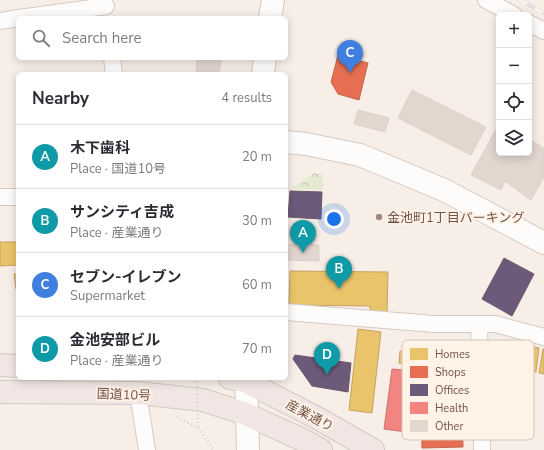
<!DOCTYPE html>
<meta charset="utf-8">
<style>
:root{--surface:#fff;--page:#f7f7f7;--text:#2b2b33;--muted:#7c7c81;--line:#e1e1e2;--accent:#ea580c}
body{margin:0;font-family:"Nunito Sans","Noto Sans JP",sans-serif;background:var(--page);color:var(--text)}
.controls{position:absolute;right:12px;top:12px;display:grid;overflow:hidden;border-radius:6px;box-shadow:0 2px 10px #0003}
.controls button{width:36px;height:36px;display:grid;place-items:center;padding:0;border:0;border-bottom:1px solid var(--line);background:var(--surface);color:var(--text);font:20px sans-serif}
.you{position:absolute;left:334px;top:219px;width:14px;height:14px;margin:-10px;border:3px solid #fff;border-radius:50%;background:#1a73e8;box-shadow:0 0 0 6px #1a73e833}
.badge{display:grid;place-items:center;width:26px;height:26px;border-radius:50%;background:var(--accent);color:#fff;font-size:13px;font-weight:700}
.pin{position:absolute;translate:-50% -33px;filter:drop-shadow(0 1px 2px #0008)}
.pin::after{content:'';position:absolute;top:21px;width:14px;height:12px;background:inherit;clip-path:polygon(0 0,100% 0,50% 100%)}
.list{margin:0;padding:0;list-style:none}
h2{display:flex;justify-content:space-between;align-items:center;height:52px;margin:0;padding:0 16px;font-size:17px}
h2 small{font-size:13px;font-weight:400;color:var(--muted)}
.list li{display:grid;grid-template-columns:26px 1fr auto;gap:12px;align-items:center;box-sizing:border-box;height:64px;padding:0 16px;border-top:1px solid var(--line)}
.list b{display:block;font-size:15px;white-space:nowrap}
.list p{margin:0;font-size:13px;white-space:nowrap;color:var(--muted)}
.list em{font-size:13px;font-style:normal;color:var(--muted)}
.icon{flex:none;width:22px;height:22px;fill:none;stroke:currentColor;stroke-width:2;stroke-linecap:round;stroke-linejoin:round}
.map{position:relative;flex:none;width:544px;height:450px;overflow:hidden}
.search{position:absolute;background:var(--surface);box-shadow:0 2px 10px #0003;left:16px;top:16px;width:272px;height:44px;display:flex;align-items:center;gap:10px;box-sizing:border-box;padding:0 14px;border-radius:6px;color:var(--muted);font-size:15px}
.panel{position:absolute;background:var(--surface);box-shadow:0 2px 10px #0003;left:16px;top:72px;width:272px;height:308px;border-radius:6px}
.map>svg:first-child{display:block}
.park{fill:url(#park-crowns)}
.homes{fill:#e9c46a;stroke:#c6a260}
.shops{fill:#e76f51;stroke:#c4664e}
.offices{fill:#6d597a;stroke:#6f576b}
.health{fill:#f28482;stroke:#cc7571}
.building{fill:#e2d6cf;stroke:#dfd0c9}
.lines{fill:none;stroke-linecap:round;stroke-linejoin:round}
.street-casing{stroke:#d4cac5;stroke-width:18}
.secondary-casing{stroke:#d4cac4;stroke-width:24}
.highway-casing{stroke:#d5c9c4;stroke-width:24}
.path{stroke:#d7ccc9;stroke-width:2.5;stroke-dasharray:1 3;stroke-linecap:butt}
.street{stroke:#fefcfb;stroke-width:16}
.secondary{stroke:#fefcfb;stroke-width:22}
.highway{stroke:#f1e6e3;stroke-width:22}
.rail-casing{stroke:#e3e0e4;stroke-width:4.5}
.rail{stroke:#fff3e7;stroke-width:3;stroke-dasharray:9;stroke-linecap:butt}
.path-bridge{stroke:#d7ccc9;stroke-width:2.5;stroke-dasharray:1 3;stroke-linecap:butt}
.poi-dot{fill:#a18980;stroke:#fff3e7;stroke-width:1.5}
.labels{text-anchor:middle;stroke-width:4;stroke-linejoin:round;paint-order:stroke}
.poi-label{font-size:13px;fill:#735248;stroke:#fff3e7;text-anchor:start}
.street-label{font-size:13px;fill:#735248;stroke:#fff3e7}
.key{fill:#fff3e7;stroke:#d5c3b7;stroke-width:1}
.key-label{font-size:11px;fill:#735248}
</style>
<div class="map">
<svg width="544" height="450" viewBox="0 0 544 450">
<defs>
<pattern id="park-crowns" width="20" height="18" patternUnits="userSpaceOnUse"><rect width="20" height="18" fill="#e4ebd2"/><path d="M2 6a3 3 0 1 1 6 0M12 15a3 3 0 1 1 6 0" fill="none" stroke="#bdc1ac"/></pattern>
</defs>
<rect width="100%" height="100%" fill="#f6eee7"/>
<path class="park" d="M314 173 323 174 322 190 290 189Z"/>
<path class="homes" d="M0 242H18V265L0 266Z
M290 271 388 272 387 314H370V306L289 305Z
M14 274H18V289H16Z
M358 329 381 332 372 413 349 410Z
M410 342 457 347 454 370 399 363 400 351 409 352Z
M524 345 539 348 536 372 521 370Z
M543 349H544V374L539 373Z"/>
<path class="shops" d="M338 55 368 63 359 100 338 94 331 82Z
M462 390 463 447 422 448 421 391Z"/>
<path class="offices" d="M290 191 322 192 321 219 288 217Z
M504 258 534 274 512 316 482 299Z
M295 355 351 363 348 392 312 386 293 359Z"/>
<path class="health" d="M392 369 414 371 406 432 384 429Z"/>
<path class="building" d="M197 58 221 60 219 74H196Z
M412 90 486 127 471 155 398 118Z
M358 110 389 118 385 132 354 124Z
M499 124V153H529V139L544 148V177L531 200 505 181 501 190 471 175Z
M286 244 319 245V261L286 260Z"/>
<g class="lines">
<defs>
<path id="street" d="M486 0 514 15
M19 18 106 6
M0 21 18 18
M529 23 544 31
M112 58 114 74
M0 197H18
M286 312 434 324H495L544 337
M479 324 482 450
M138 393 147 450"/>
<path id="secondary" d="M270 18 273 0
M263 74 265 58
M286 142 306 144 360 155 444 190 544 243
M246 378 248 450"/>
<path id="highway" d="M0 365 18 366
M230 378 245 381 319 419 373 450
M0 392 138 393 203 400 246 414 305 441 321 450"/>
</defs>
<use href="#street" class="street-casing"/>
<use href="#secondary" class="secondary-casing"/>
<use href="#highway" class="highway-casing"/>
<path class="path" d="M177 417 198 428 214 450"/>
<use href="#street" class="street"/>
<use href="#secondary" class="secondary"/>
<use href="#highway" class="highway"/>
<defs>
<path id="rail" d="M519 0 544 13"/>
</defs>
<use href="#rail" class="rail-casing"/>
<use href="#rail" class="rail"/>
<path class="path-bridge" d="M197 378 198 428"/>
</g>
<circle class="poi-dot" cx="379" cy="217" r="4"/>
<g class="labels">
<g class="poi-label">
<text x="387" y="222">金池町1丁目パーキング</text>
</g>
<g class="street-label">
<text transform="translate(124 394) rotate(2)" y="5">国道10号</text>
<text transform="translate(310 415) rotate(28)" y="5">産業通り</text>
</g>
</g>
<rect x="402" y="340" width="132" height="100" rx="6" class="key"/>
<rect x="410" y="348" width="18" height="12" fill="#e9c46a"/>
<rect x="410" y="366" width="18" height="12" fill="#e76f51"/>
<rect x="410" y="384" width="18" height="12" fill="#6d597a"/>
<rect x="410" y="402" width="18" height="12" fill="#f28482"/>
<rect x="410" y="420" width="18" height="12" fill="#e2d6cf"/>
<g class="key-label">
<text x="435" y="358">Homes</text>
<text x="435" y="376">Shops</text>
<text x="435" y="394">Offices</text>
<text x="435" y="412">Health</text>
<text x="435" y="430">Other</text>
</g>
</svg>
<div class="controls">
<button>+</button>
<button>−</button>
<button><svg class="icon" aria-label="locate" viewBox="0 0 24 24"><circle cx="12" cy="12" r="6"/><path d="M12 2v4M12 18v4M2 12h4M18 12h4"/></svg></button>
<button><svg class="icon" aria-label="layers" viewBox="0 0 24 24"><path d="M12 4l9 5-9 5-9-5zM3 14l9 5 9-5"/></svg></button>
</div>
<div class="you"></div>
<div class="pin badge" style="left:303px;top:253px;background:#0f9aa8">A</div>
<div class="pin badge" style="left:339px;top:289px;background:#0f9aa8">B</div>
<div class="pin badge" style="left:350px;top:73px;background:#3f7fe0">C</div>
<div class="pin badge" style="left:327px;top:375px;background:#0f9aa8">D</div>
<div class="search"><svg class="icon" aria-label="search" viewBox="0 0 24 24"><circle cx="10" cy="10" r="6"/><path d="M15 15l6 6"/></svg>Search here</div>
<section class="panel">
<h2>Nearby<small>4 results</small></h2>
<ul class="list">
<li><span class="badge" style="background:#0f9aa8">A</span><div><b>木下歯科</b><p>Place · 国道10号</p></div><em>20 m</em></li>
<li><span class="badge" style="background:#0f9aa8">B</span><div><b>サンシティ吉成</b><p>Place · 産業通り</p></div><em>30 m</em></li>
<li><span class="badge" style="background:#3f7fe0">C</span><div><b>セブン-イレブン</b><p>Supermarket</p></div><em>60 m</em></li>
<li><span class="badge" style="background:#0f9aa8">D</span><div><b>金池安部ビル</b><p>Place · 産業通り</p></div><em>70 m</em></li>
</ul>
</section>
</div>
